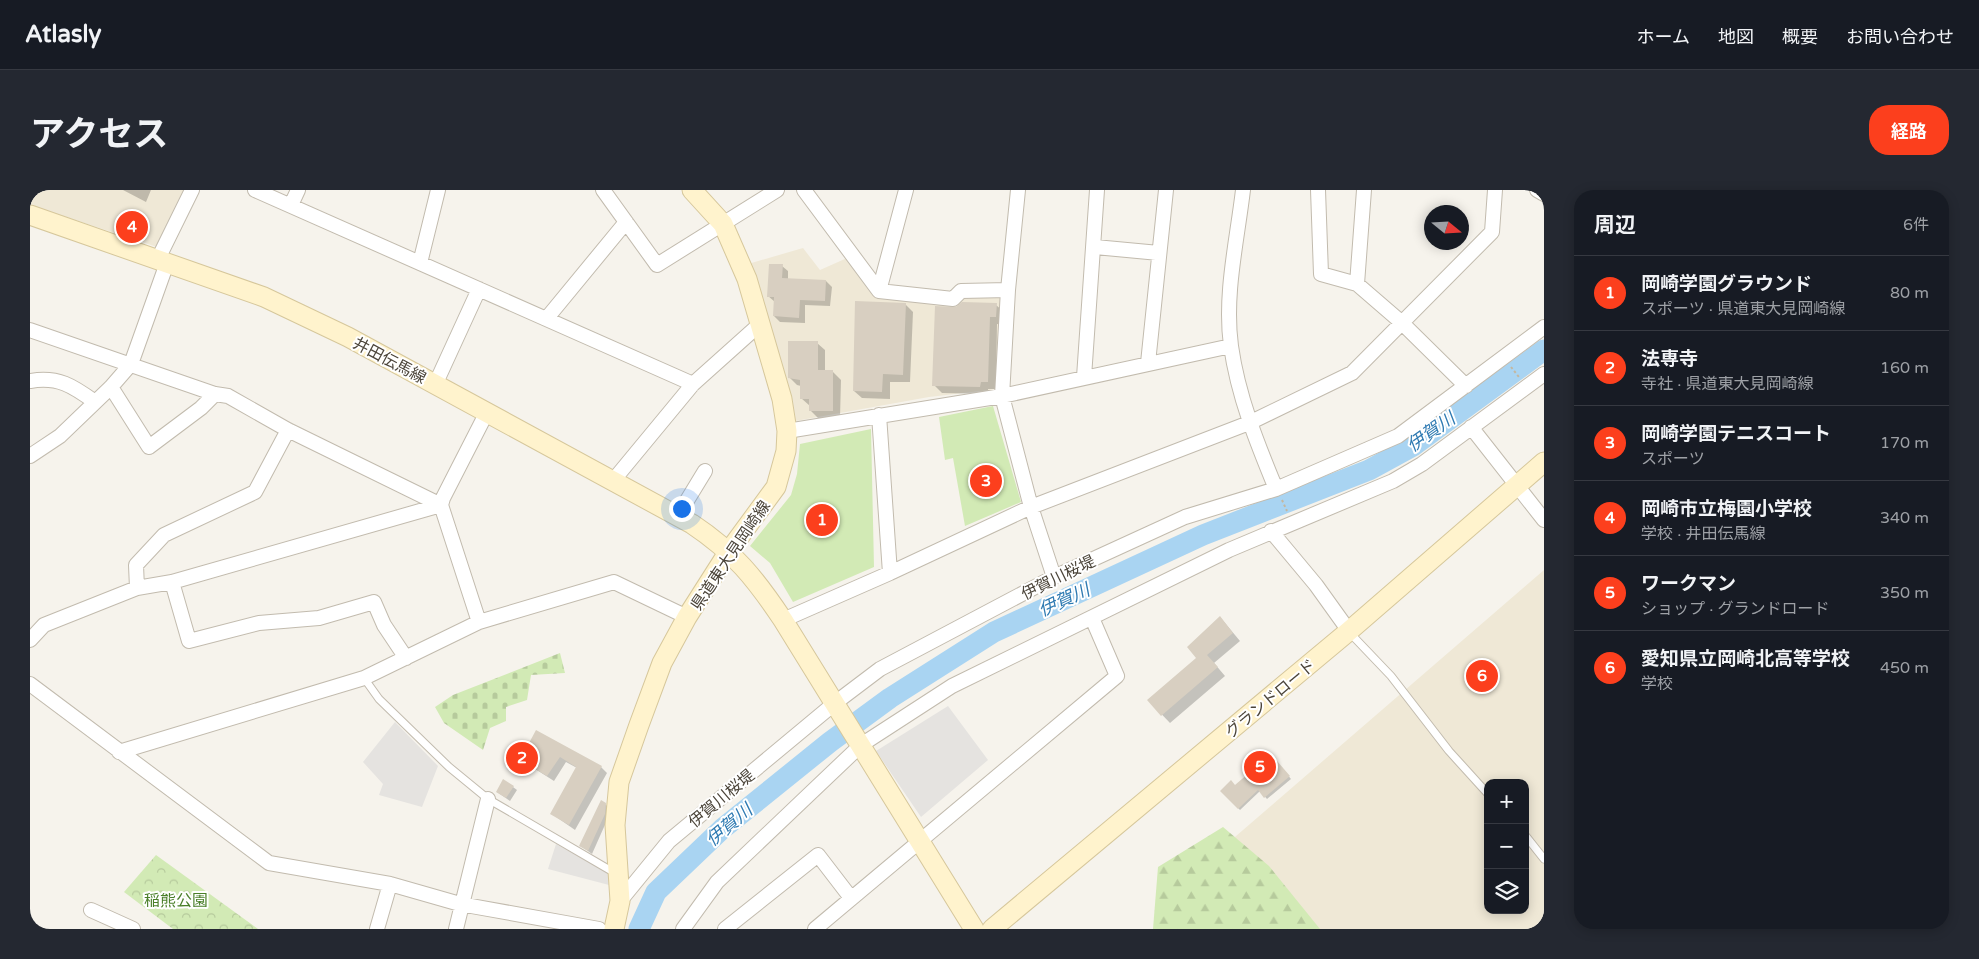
<!DOCTYPE html>
<html lang="ja">
<meta charset="utf-8">
<style>
:root{--surface:#171b24;--page:#242831;--text:#f1f3f6;--muted:#9ea1a6;--line:#363941;--accent:#fc3f1d}
body{margin:0;font-family:"Varela Round","Noto Sans JP",sans-serif;background:var(--page);color:var(--text)}
.controls{position:absolute;right:15px;bottom:15px;display:grid;overflow:hidden;border-radius:10px;box-shadow:0 2px 12px #0003}
.controls button{width:45px;height:45px;display:grid;place-items:center;padding:0;border:0;border-bottom:1px solid var(--line);background:var(--surface);color:var(--text);font:25px sans-serif}
.compass{position:absolute;left:1394px;top:15px;width:45px;height:45px;border-radius:50%;background:var(--surface);box-shadow:0 2px 12px #0003;rotate:108deg}
.you{position:absolute;left:651px;top:318px;width:18px;height:18px;margin:-12px;border:4px solid #fff;border-radius:50%;background:#1a73e8;box-shadow:0 0 0 8px #1a73e833}
.badge{display:grid;place-items:center;width:32px;height:32px;border-radius:50%;background:var(--accent);color:#fff;font-size:16px;font-weight:700}
.pin{position:absolute;translate:-50% -50%;border:2px solid #fff;box-shadow:0 1px 5px #0006}
.list{margin:0;padding:0;list-style:none}
h2{display:flex;justify-content:space-between;align-items:center;height:65px;margin:0;padding:0 20px;font-size:21px}
h2 small{font-size:16px;font-weight:400;color:var(--muted)}
.list li{display:grid;grid-template-columns:32px 1fr auto;gap:15px;align-items:center;box-sizing:border-box;height:75px;padding:0 20px;border-top:1px solid var(--line)}
.list b{display:block;font-size:19px;white-space:nowrap}
.list p{margin:0;font-size:16px;white-space:nowrap;color:var(--muted)}
.list em{font-size:16px;font-style:normal;color:var(--muted)}
.icon{flex:none;width:28px;height:28px;fill:none;stroke:currentColor;stroke-width:2;stroke-linecap:round;stroke-linejoin:round}
.map{position:relative;flex:none;width:1514px;height:739px;overflow:hidden;border-radius:20px}
header{display:flex;align-items:center;gap:30px;box-sizing:border-box;height:70px;padding:0 25px;background:var(--surface);border-bottom:1px solid var(--line)}
header strong{font-size:24px}
nav{display:flex;gap:28px;margin-inline-start:auto;font-size:18px}
.intro{display:flex;align-items:center;justify-content:space-between;box-sizing:border-box;height:120px;padding:0 30px}
h1{margin:0;font-size:35px}
.button{padding:12px 22px;border-radius:20px;background:var(--accent);color:#fff;font-size:18px;font-weight:700}
main{display:flex;gap:30px;padding:0 30px}
aside{flex:1;background:var(--surface);border-radius:20px;box-shadow:0 2px 12px #0003}
.map>svg:first-child{display:block}
.education{fill:#efe8d6;fill-rule:evenodd}
.forest{fill:url(#forest-firs)}
.cemetery{fill:url(#cemetery-stones)}
.park{fill:url(#park-crowns)}
.pitch{fill:#d2eab5}
.parking{fill:#e5e3e0}
.shadow{fill:#0003}
.lines{fill:none;stroke-linecap:round;stroke-linejoin:round}
.river{stroke:#a9d4f2;stroke-width:21}
.building{fill:#d8cfc1}
.lane-casing{stroke:#c2bbae;stroke-width:9}
.street-casing{stroke:#c2bbae;stroke-width:16}
.secondary-casing{stroke:#d6c79b;stroke-width:21}
.path{stroke:#c4b79f;stroke-width:2;stroke-dasharray:2.5 2.5;stroke-linecap:butt}
.lane{stroke:#fff;stroke-width:7}
.street{stroke:#fff;stroke-width:14}
.secondary{stroke:#fff3cd;stroke-width:19}
.labels{text-anchor:middle;stroke-width:4;stroke-linejoin:round;paint-order:stroke}
.street-label{font-size:16px;fill:#4b4439;stroke:#fff}
.park-label{font-size:16px;fill:#4a7f2a;stroke:#fff}
.water-label{font-size:18px;font-style:italic;fill:#2e7ab2;stroke:#fff}
</style>
<header>
<strong>Atlasly</strong>
<nav><a>ホーム</a><a>地図</a><a>概要</a><a>お問い合わせ</a></nav>
</header>
<div class="intro"><h1>アクセス</h1><a class="button">経路</a></div>
<main>
<div class="map">
<svg width="1514" height="739" viewBox="0 0 1514 739">
<defs>
<pattern id="forest-firs" width="22" height="20" patternUnits="userSpaceOnUse" patternTransform="scale(1.25)"><rect width="22" height="20" fill="#d2eab5"/><path d="M5 1l3.5 6h-7zM16 11l3.5 6h-7z" fill="#b6ca9c"/></pattern>
<pattern id="cemetery-stones" width="16" height="16" patternUnits="userSpaceOnUse" patternTransform="scale(1.25)"><rect width="16" height="16" fill="#d2eab5"/><path d="M2 7V4a2 2 0 0 1 4 0v3zM10 15v-3a2 2 0 0 1 4 0v3z" fill="#b6ca9c"/></pattern>
<pattern id="park-crowns" width="20" height="18" patternUnits="userSpaceOnUse" patternTransform="scale(1.25)"><rect width="20" height="18" fill="#d2eab5"/><path d="M2 6a3 3 0 1 1 6 0M12 15a3 3 0 1 1 6 0" fill="none" stroke="#b6ca9c"/></pattern>
</defs>
<rect width="100%" height="100%" fill="#f6f3ec"/>
<path class="education" d="M0 0H157L130 58 0 15Z
M773 58 790 80 817 68 841 92 929 105 975 104 968 199 899 207 760 232 718 74Z
M1514 380V739H1265L1191 659ZM1458 593H1495V720H1458Z"/>
<path class="forest" d="M1193 637 1239 676 1290 739H1123L1128 677Z"/>
<path class="cemetery" d="M530 463 535 483 501 485 497 510 476 517V531L460 538 453 560 414 533 405 517 423 505Z"/>
<path class="park" d="M126 665 228 739H143L94 702Z"/>
<path class="pitch" d="M963 216 991 312 935 336 923 268 915 270 909 227Z
M841 239 844 377 763 412 740 373 720 356 761 305 767 284 770 254Z"/>
<path class="parking" d="M918 516 958 570 891 627 846 561Z
M365 532 408 576 392 617 349 605 353 594 333 572Z
M526 654 578 682 579 695 518 679Z"/>
<path class="shadow" d="M93 0H121L116 12Z
M752 76 758 81V89L796 91 802 97 800 116 775 115V133L750 132 744 126 745 112 738 106Z
M875 114 883 122 880 192H860V209L832 208 824 201Z
M966 115 974 122V135L967 134 966 199H958V204L912 203 904 195 923 119Z
M787 153 795 160V182H803L811 190 810 228H788L780 220V216L771 208V196L767 195 759 187Z
M1190 427 1210 451 1184 473 1195 486 1140 533 1118 510 1168 468Z
M506 542 571 577 577 583 545 640 522 624 547 578 536 572 524 591 491 570Z
M1241 565 1261 589 1237 609 1230 601 1210 620 1192 601 1205 596Z
M483 597 487 600 480 611 467 602Z
M575 614 579 618 578 628 562 664 551 656Z"/>
<g class="lines">
<path class="river" d="M609 739 626 702 692 639 800 552 860 508 964 442 1173 345 1339 280 1383 256 1514 160"/>
</g>
<path class="building" d="M739 74H753L752 88 796 90 795 111 770 110 769 128 743 126 744 107H737Z
M825 111 876 113 873 185 853 184 852 202 823 201Z
M932 112 967 113 966 127H960L958 192H951L950 197 902 196 905 116 926 117Z
M758 151H788V180H803V221H779V209H770V190L758 188Z
M1190 426 1203 443 1177 465 1188 477 1131 526 1117 510 1166 468 1157 457Z
M506 540 572 576 539 635 520 624 546 577 530 567 517 586 490 570Z
M1241 564 1260 586 1234 608 1228 600 1208 619 1190 601 1201 590 1205 595Z
M473 589 484 596 476 608 466 602Z
M571 610 576 613 575 624 558 661 549 656Z"/>
<g class="lines">
<defs>
<path id="lane" d="M1319 442 1361 486 1419 561 1458 604
M334 488 349 509 419 577 458 609 585 683
M1495 645 1514 669"/>
<path id="street" d="M225 0 663 194
M573 0 627 75 747 0
M774 0 849 101 923 109 931 101 978 100
M988 0 978 100 972 206 1001 317 1024 387
M1213 0C1207 51 1194 105 1201 156 1208 206 1227 253 1246 299
M1288 0 1291 84 1327 94 1371 132 1436 196
M1507 0 1514 4
M261 15 268 0
M1065 57 1129 63
M128 69 162 0
M390 73 408 0
M1327 94 1334 0
M849 101 876 0
M517 128 596 32
M0 140 185 204 198 206 258 240 411 315
M1118 173 1136 0
M1054 187 1067 0
M0 191C28 186 43 196 65 212
M405 195 449 99
M81 197 119 257 171 218 185 204
M849 225 860 383
M1441 237 1514 330
M757 241 972 206 1201 156
M0 266 30 246 81 197 101 174 137 73
M582 292 663 194 730 134
M647 327 675 281
M1241 341 1286 395 1319 441
M142 392 159 451 229 433 289 428 344 412 354 435 376 468
M107 398 106 375 134 345 225 302 258 240
M753 430 860 383 1001 317 1219 233 1322 183 1462 42 1465 0
M449 432 411 315 413 308 457 222
M0 450 14 435 107 398 142 392 411 315
M0 494 239 673 360 694 430 714 569 739
M89 562 334 488 449 432 584 392 657 427
M590 711 639 651 805 513 850 479 1024 387 1155 327 1246 299 1368 246 1514 137
M61 720 103 739
M347 739 360 694
M426 739 458 609
M653 739 687 692 831 555 922 496 1199 360 1363 291 1392 274 1514 184
M695 739 788 665 821 708
M785 739 1087 486 1062 428"/>
<path id="secondary" d="M0 25 234 107 318 147 662 334C704 362 725 388 753 430L944 739
M584 739 590 711 585 635 589 592 609 535 632 473 657 427 699 361 746 297 756 261 757 241 752 209 717 89 693 34 662 0
M962 739 1319 441 1514 272"/>
</defs>
<use href="#lane" class="lane-casing"/>
<use href="#street" class="street-casing"/>
<use href="#secondary" class="secondary-casing"/>
<path class="path" d="M1481 177 1489 187
M1252 310 1257 321"/>
<use href="#lane" class="lane"/>
<use href="#street" class="street"/>
<use href="#secondary" class="secondary"/>
</g>
<g class="labels">
<g class="street-label">
<text transform="translate(360 170) rotate(28)" y="6">井田伝馬線</text>
<text transform="translate(700 365) rotate(-56)" y="6">県道東大見岡崎線</text>
<text transform="translate(1028 387) rotate(-26)" y="6">伊賀川桜堤</text>
<text transform="translate(1240 508) rotate(-40)" y="6">グランドロード</text>
<text transform="translate(691 608) rotate(-40)" y="6">伊賀川桜堤</text>
</g>
<g class="park-label">
<text x="146" y="716">稲熊公園</text>
</g>
<g class="water-label">
<text transform="translate(1401 242) rotate(-35)" y="6">伊賀川</text>
<text transform="translate(1034 410) rotate(-25)" y="6">伊賀川</text>
<text transform="translate(699 635) rotate(-40)" y="6">伊賀川</text>
</g>
</g>
</svg>
<div class="controls">
<button>+</button>
<button>−</button>
<button><svg class="icon" aria-label="layers" viewBox="0 0 24 24"><path d="M12 4l9 5-9 5-9-5zM3 14l9 5 9-5"/></svg></button>
</div>
<svg class="compass" viewBox="-18 -18 36 36"><path d="M0-13l5 13h-10z" fill="#e53935"/><path d="M0 13l5-13h-10z" fill="#9ea1a6"/></svg>
<div class="you"></div>
<div class="pin badge" style="left:792px;top:330px">1</div>
<div class="pin badge" style="left:492px;top:568px">2</div>
<div class="pin badge" style="left:956px;top:291px">3</div>
<div class="pin badge" style="left:102px;top:37px">4</div>
<div class="pin badge" style="left:1230px;top:577px">5</div>
<div class="pin badge" style="left:1452px;top:486px">6</div>
</div>
<aside>
<h2>周辺<small>6件</small></h2>
<ul class="list">
<li><span class="badge">1</span><div><b>岡崎学園グラウンド</b><p>スポーツ · 県道東大見岡崎線</p></div><em>80 m</em></li>
<li><span class="badge">2</span><div><b>法専寺</b><p>寺社 · 県道東大見岡崎線</p></div><em>160 m</em></li>
<li><span class="badge">3</span><div><b>岡崎学園テニスコート</b><p>スポーツ</p></div><em>170 m</em></li>
<li><span class="badge">4</span><div><b>岡崎市立梅園小学校</b><p>学校 · 井田伝馬線</p></div><em>340 m</em></li>
<li><span class="badge">5</span><div><b>ワークマン</b><p>ショップ · グランドロード</p></div><em>350 m</em></li>
<li><span class="badge">6</span><div><b>愛知県立岡崎北高等学校</b><p>学校</p></div><em>450 m</em></li>
</ul>
</aside>
</main>
